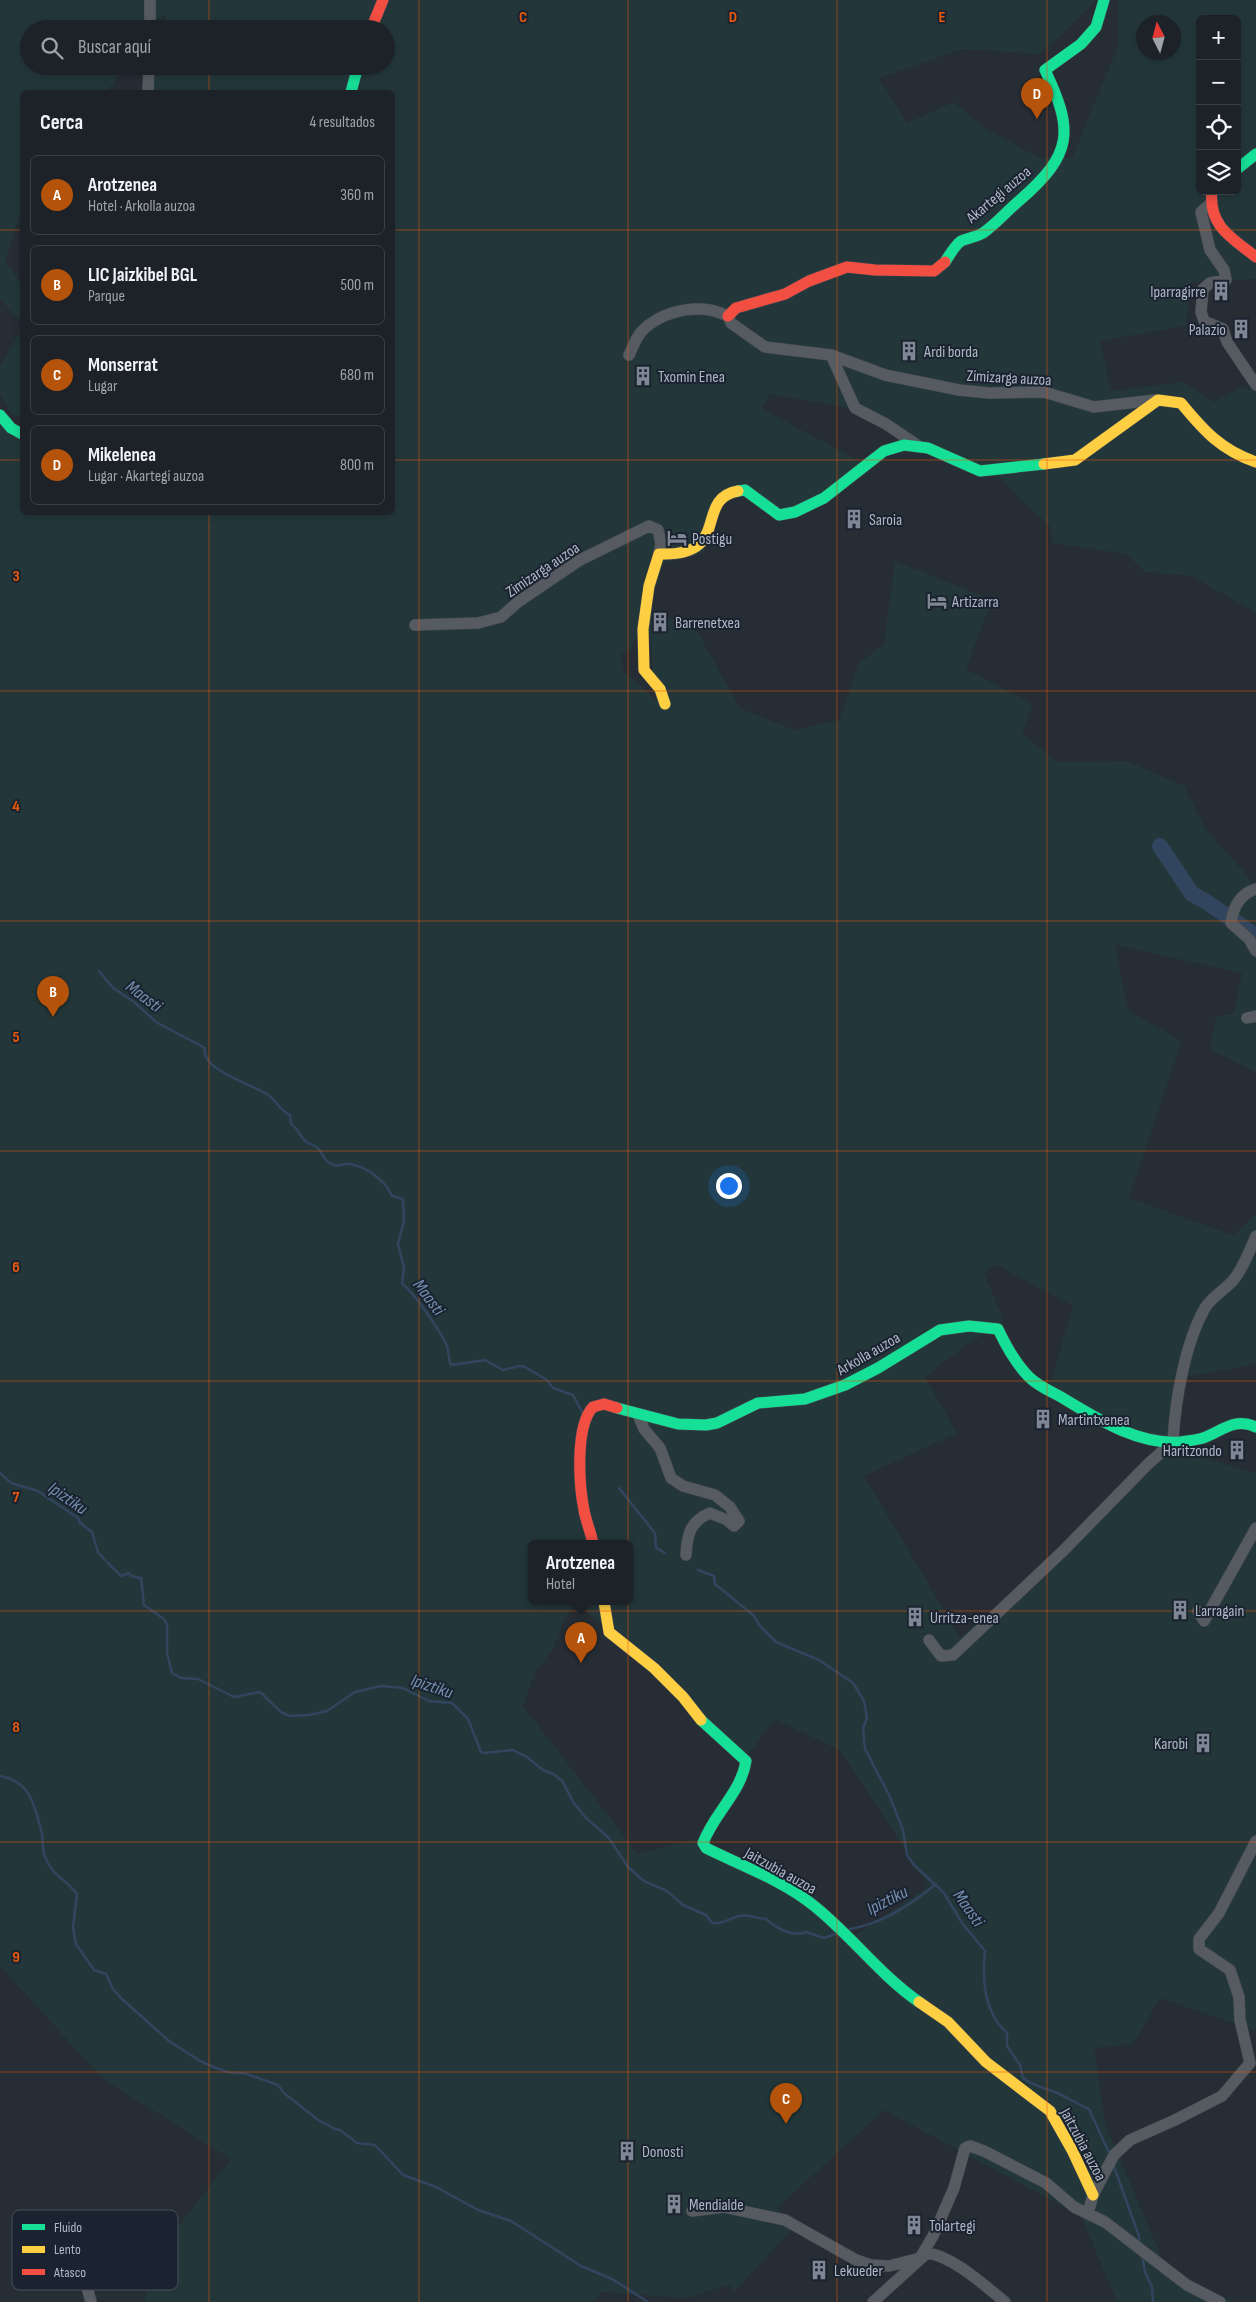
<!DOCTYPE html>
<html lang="es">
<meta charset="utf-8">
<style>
:root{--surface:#1c2227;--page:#252a2f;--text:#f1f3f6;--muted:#a0a4a7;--line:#3a3f44;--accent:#b45309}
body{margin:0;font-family:"Sofia Sans Condensed",sans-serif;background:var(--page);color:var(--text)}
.controls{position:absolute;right:15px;top:15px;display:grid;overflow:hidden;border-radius:8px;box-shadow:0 2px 8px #0003}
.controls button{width:45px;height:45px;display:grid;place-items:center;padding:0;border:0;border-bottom:1px solid var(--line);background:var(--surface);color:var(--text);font:25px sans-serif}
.compass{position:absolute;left:1136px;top:15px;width:45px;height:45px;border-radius:50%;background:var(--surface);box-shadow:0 2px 8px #0003;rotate:354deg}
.you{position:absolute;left:728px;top:1185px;width:18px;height:18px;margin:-12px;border:4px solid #fff;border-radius:50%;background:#1a73e8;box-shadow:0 0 0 8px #1a73e833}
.badge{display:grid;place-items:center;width:32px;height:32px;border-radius:50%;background:var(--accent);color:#fff;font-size:16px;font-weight:700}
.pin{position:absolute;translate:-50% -41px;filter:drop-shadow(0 1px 2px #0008)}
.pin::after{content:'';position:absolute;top:26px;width:18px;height:15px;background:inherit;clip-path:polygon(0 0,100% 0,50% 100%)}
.popup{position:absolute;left:528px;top:1540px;width:105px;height:65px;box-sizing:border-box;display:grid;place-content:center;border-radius:8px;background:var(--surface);filter:drop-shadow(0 1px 4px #0005);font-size:16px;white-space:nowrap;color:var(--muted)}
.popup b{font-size:19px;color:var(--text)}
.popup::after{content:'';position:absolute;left:50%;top:100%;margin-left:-10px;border:10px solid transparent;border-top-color:var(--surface)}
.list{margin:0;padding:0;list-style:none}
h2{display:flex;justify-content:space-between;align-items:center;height:65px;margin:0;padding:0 20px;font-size:21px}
h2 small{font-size:16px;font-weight:400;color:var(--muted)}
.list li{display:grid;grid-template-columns:32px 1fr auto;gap:15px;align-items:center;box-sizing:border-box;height:80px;margin:0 10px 10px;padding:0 10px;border:1px solid var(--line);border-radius:8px}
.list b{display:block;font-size:19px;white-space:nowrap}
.list p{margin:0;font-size:16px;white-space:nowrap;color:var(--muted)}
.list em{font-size:16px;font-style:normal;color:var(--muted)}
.icon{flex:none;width:28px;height:28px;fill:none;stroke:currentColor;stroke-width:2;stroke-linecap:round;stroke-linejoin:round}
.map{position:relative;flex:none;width:1256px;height:2302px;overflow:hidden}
.search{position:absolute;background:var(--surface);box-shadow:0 2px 8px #0003;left:20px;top:20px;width:375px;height:55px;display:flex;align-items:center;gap:12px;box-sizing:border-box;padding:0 18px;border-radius:28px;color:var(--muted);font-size:19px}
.panel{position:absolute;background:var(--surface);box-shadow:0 2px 8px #0003;left:20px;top:90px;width:375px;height:425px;border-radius:8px}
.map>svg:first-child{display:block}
.green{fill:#23373a;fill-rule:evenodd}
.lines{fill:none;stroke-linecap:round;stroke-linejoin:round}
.stream{stroke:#32455e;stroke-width:2.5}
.river{stroke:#32455e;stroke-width:16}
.street-casing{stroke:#44494f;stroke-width:12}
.fast-casing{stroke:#44494f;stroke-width:12}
.slow-casing{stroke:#44494f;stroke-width:12}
.jam-casing{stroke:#44494f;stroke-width:12}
.street{stroke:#565b62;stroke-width:11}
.fast{stroke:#16e098;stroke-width:11}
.slow{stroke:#ffcf43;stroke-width:11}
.jam{stroke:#f24e42;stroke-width:11}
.grid{fill:none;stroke:#e8590c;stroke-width:1;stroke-opacity:0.55}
.labels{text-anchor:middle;stroke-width:4;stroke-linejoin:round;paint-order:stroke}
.street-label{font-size:16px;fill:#afb8c7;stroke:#1a232f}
.poi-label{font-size:16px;fill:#afb8c7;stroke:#1a232f;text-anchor:start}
.water-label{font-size:18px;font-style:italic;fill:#758fb0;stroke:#1a232f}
.key{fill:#1a232f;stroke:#47505d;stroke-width:1}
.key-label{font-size:14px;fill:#afb8c7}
.grid-label{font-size:16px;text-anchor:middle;font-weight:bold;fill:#e8590c;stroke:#1a232f;stroke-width:4;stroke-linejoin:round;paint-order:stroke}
</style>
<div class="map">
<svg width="1256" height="2302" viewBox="0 0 1256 2302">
<rect width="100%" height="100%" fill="#262d34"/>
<path class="green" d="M0 0H1097L1041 54 962 49 879 78 907 123 954 102 984 128 1038 157 1072 158 1118 46V0H1256V279L1190 282 1186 326 1100 341 1111 391 1183 382 1215 402 1243 386 1256 392V612L1191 576 1145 572 1126 554 1053 543 1050 526 1020 499 1003 479 953 464 862 410 770 394 762 409 867 465 791 513 740 488 719 508 703 553 663 564 650 608 698 633 740 708 794 730 839 720 860 662 884 644 895 561 992 600 966 669 1033 704 1022 733 1057 762 1127 761 1184 786 1206 830 1252 881 1256 882V1072L1210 1049 1216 1016 1234 1014 1242 973 1115 945 1128 1011 1182 1041 1129 1198 1233 1235 1256 1214V1364L1175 1379 1167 1447 1256 1473V2031L1160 1998 1133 2044 1094 2048 1105 2123 1163 2261 1188 2280 1234 2302H1117L1081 2216 884 2110 777 2208 794 2227 735 2291 729 2285 685 2298 601 2292 594 2302H144L157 2254 231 2159 103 2079 0 1966V420L22 440V512H392V92H156L150 90 154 66H386V29H166V15L159 18 152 29H29V66H125L107 92H22V212L19 217 5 262 22 284V323L0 299ZM1200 19H1237V191H1200ZM1144 22H1174V52H1144ZM641 636H651L653 675 657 701 622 670 621 654 632 649 633 642ZM995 1264 1073 1306 1049 1388 1167 1447 1044 1566 960 1637 864 1476 957 1433 925 1377 959 1350 1004 1321 984 1273ZM532 1544H630V1602H532ZM577 1605 672 1677 702 1716 745 1758 775 1719 841 1751 929 1886 851 1938 813 1895 698 1839 638 1854 523 1706 535 1673 554 1647 565 1617Z
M22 328V419L11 414 0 394V367Z"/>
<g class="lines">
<path class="stream" d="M99 971 113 988 134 1002 156 1022 205 1048C199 1069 253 1085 267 1094 276 1100 280 1111 290 1115L291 1124C301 1130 300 1142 313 1145
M315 1146C323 1151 323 1162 334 1165 339 1167 344 1163 349 1164 366 1166 386 1181 392 1196L403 1199 404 1221 398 1244 404 1268 402 1284C413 1291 441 1332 447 1346 449 1352 448 1358 451 1365L485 1360 503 1370 520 1366 525 1367 547 1380 553 1388 573 1395 582 1412
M0 1473 11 1483 38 1491 78 1518 80 1523 92 1532 98 1552 105 1560
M619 1488 655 1533 656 1548 665 1553
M107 1562 121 1576 129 1573 131 1576 141 1578 144 1605 164 1619 167 1624V1653L172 1673 181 1678 198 1679 234 1697 260 1692 281 1712 290 1716 309 1715 327 1711 355 1692 381 1686 403 1688 429 1701 452 1703 468 1719 481 1752 485 1753 513 1750 527 1757 543 1770 555 1775 563 1782 573 1802 585 1817 608 1837 628 1867 644 1881 667 1891 683 1905 706 1915 712 1923C722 1925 730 1918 739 1916 752 1914 757 1919 766 1919 775 1927 792 1938 806 1932L824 1938 838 1933
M698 1570 714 1576 715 1584 754 1616 760 1626 776 1642 819 1660 853 1683 864 1701 867 1718 863 1728 865 1749 889 1795 903 1830 907 1855 914 1865 944 1893 962 1923 985 1951C982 1979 984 2013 1007 2033V2046L1020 2065 1023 2078C1033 2086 1045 2088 1057 2093 1069 2098 1077 2104 1089 2109L1110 2155
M0 1776C31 1781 35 1806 42 1834 43 1841 42 1849 45 1857 53 1877 65 1878 77 1894L73 1927 76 1944 94 1970 106 1974 113 1989 122 1999 169 2041 200 2061 216 2068 231 2073H244L278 2085 284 2093 318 2120 335 2129 340 2130 357 2143 375 2145 403 2175 436 2187 478 2210 511 2221 581 2266 612 2279 648 2302
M850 1929C881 1924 912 1904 936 1884
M1113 2164 1139 2236V2244
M1142 2254 1145 2272 1152 2287 1153 2302"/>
<path class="river" d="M1160 846 1192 894 1205 901 1256 936"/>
<defs>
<path id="street" d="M150 29V0
M148 92 149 66
M1209 205 1201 212 1210 250 1224 270 1226 280 1210 283 1203 289 1201 312 1204 321 1223 329 1227 342 1256 385
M629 355C633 347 636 337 642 331 658 314 687 306 710 310 716 311 723 314 728 316L731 323 765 347 831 355 885 375 959 390 989 393 1044 392 1094 407 1155 400
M831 355 855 408 886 424 917 445
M415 625 478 623 501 617 518 602 580 560 649 526 658 530 661 544 659 554
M1256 889C1240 894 1233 907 1231 923L1249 939 1256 951
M1247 1018 1256 1016
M638 1415 644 1429 660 1448 671 1478 683 1486 715 1495 730 1507 739 1521 734 1526 727 1520 710 1513C690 1521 687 1535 686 1555
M1198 1611 1204 1621 1256 1528
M929 1640 941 1656 953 1655 1064 1550 1149 1463 1173 1442C1175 1401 1185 1343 1205 1308 1212 1296 1227 1289 1235 1278 1244 1266 1250 1250 1256 1236
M692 2211 724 2207 785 2220 856 2260 871 2265 889 2266 920 2258 933 2236 954 2188 965 2148 970 2146 984 2151 1046 2183 1074 2207 1105 2222 1187 2285 1220 2302
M1088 2213 1093 2195 1114 2155 1130 2140 1175 2120 1222 2096 1250 2063 1240 2020 1239 1997 1230 1970 1199 1949V1939L1219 1913 1256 1841
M83 2272 91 2302
M873 2302 927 2253C953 2256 985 2286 1005 2302"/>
<path id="fast" d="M351 92 358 66
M1237 169 1256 154
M945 262C949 256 955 245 961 241 968 238 976 237 983 233 996 224 1008 210 1020 200 1073 154 1074 131 1045 70L1081 44 1096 27 1104 0
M0 415 11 428 22 434
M738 491 745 490 779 515 795 512 824 498 884 451 904 445 928 448 980 471 1044 464
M617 1408 678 1424 706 1425 717 1423 758 1403 805 1399 845 1385 878 1368 940 1330 969 1326 998 1329C1006 1346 1015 1363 1029 1377 1038 1386 1050 1391 1061 1397 1096 1418 1137 1445 1180 1442 1188 1441 1196 1440 1203 1438 1222 1431 1235 1417 1256 1427
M701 1720 746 1761C741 1793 714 1813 703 1843L706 1848C742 1866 782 1880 813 1905 851 1935 880 1975 919 2002"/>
<path id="slow" d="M1044 464 1075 460 1158 400 1181 403C1204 431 1221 450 1256 462
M665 704 660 689 644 670 643 629 649 586 659 554C733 557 693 499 738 491
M604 1602 609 1632 654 1668 683 1697 701 1720
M919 2002 948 2022 986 2062 1050 2111 1072 2150 1093 2195"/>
<path id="jam" d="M371 29 383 0
M1212 191C1208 226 1232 238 1256 257
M728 316 736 308 785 294 809 281 847 267 875 270 934 271 945 262
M593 1544C591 1532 586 1522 584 1510 579 1485 575 1426 593 1407L604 1404 617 1408"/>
</defs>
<use href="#street" class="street-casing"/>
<use href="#fast" class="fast-casing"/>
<use href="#slow" class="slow-casing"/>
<use href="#jam" class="jam-casing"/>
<use href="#street" class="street"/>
<use href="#fast" class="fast"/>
<use href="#slow" class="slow"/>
<use href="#jam" class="jam"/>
</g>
<path class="grid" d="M209 0V29M419 0V2302M628 0V2302M837 0V2302M1047 0V2302M209 66V92M0 230H22M392 230H1256M0 460H22M392 460H1256M209 512V2302M0 691H1256M0 921H1256M0 1151H1256M0 1381H1256M0 1611H1256M0 1842H1256M0 2072H1256"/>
<defs>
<symbol id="building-bare" viewBox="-9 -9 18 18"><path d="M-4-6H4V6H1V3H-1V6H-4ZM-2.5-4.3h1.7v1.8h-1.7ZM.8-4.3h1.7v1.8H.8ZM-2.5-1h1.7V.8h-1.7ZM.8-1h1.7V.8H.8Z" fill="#7f8794" stroke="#1a232f" stroke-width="2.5" paint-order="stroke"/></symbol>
<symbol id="hotel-bare" viewBox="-9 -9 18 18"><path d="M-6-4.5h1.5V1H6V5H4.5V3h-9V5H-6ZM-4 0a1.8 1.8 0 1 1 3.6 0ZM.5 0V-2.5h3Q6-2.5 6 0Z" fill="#7f8794" stroke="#1a232f" stroke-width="2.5" paint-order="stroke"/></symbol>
</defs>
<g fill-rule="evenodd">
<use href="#building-bare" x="1207" y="277" width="28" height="28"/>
<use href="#building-bare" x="1227" y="315" width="28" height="28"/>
<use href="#building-bare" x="895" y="337" width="28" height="28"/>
<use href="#building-bare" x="629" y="362" width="28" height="28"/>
<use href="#building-bare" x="840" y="505" width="28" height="28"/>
<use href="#hotel-bare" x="663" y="524" width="28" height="28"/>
<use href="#hotel-bare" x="923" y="587" width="28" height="28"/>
<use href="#building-bare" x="646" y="608" width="28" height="28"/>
<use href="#building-bare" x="1029" y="1405" width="28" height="28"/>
<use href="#building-bare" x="1223" y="1436" width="28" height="28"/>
<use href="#building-bare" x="1166" y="1596" width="28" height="28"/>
<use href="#building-bare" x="901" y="1603" width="28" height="28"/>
<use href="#building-bare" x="1189" y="1729" width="28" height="28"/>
<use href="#building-bare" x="613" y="2137" width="28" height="28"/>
<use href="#building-bare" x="660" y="2190" width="28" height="28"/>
<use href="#building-bare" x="900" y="2211" width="28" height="28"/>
<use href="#building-bare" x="805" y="2256" width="28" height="28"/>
</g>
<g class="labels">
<g class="street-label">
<text transform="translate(998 194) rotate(-40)" y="6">Akartegi auzoa</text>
<text transform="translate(1009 377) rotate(3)" y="6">Zimizarga auzoa</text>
<text transform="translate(542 569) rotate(-34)" y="6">Zimizarga auzoa</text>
<text transform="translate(868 1353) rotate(-30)" y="6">Arkolla auzoa</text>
<text transform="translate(781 1870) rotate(29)" y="6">Jaitzubia auzoa</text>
<text transform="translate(1084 2144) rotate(62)" y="6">Jaitzubia auzoa</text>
</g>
<g class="poi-label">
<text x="1206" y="297" text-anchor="end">Iparragirre</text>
<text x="1226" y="335" text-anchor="end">Palazio</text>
<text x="924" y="357">Ardi borda</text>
<text x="658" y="382">Txomin Enea</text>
<text x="869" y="525">Saroia</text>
<text x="692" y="544">Postigu</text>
<text x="952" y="607">Artizarra</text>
<text x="675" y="628">Barrenetxea</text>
<text x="1058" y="1425">Martintxenea</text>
<text x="1222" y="1456" text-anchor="end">Haritzondo</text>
<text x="1195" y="1616">Larragain</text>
<text x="930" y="1623">Urritza-enea</text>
<text x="1188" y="1749" text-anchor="end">Karobi</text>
<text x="642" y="2157">Donosti</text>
<text x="689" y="2210">Mendialde</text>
<text x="929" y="2231">Tolartegi</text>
<text x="834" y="2276">Lekueder</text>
</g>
<g class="water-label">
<text transform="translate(144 996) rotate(37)" y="6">Maasti</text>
<text transform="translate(429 1297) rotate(53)" y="6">Maasti</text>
<text transform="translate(68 1498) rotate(35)" y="6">Ipiztiku</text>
<text transform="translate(432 1686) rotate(19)" y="6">Ipiztiku</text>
<text transform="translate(887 1900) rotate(-27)" y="6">Ipiztiku</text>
<text transform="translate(969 1908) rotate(55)" y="6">Maasti</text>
</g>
</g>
<rect x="12" y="2210" width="166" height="80" rx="8" class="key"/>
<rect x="22" y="2224" width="23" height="6" fill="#16e098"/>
<rect x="22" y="2246" width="23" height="7" fill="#ffcf43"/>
<rect x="22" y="2269" width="23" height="6" fill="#f24e42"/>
<g class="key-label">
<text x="54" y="2232">Fluido</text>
<text x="54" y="2254">Lento</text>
<text x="54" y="2277">Atasco</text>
</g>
<g class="grid-label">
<text x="523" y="22">C</text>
<text x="733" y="22">D</text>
<text x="942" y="22">E</text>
<text x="16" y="581">3</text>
<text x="16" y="811">4</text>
<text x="16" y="1042">5</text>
<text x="16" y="1272">6</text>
<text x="16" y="1502">7</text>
<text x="16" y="1732">8</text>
<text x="16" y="1962">9</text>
</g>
</svg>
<div class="controls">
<button>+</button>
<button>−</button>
<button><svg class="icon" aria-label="locate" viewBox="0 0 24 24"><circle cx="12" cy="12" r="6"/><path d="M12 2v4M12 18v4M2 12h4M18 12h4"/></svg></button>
<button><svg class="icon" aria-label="layers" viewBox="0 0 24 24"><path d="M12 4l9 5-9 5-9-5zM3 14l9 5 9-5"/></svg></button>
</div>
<svg class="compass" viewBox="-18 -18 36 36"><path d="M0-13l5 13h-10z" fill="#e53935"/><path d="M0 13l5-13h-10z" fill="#a0a4a7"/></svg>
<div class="you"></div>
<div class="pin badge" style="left:581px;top:1663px">A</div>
<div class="popup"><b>Arotzenea</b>Hotel</div>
<div class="pin badge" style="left:53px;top:1017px">B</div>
<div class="pin badge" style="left:786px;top:2124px">C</div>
<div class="pin badge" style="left:1037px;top:119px">D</div>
<div class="search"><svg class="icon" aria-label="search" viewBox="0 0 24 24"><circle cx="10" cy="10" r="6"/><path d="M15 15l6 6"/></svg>Buscar aquí</div>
<section class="panel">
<h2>Cerca<small>4 resultados</small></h2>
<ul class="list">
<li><span class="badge">A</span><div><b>Arotzenea</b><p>Hotel · Arkolla auzoa</p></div><em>360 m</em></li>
<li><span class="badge">B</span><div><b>LIC Jaizkibel BGL</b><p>Parque</p></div><em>500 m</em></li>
<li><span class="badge">C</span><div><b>Monserrat</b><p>Lugar</p></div><em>680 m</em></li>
<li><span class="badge">D</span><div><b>Mikelenea</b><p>Lugar · Akartegi auzoa</p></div><em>800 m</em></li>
</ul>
</section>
</div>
